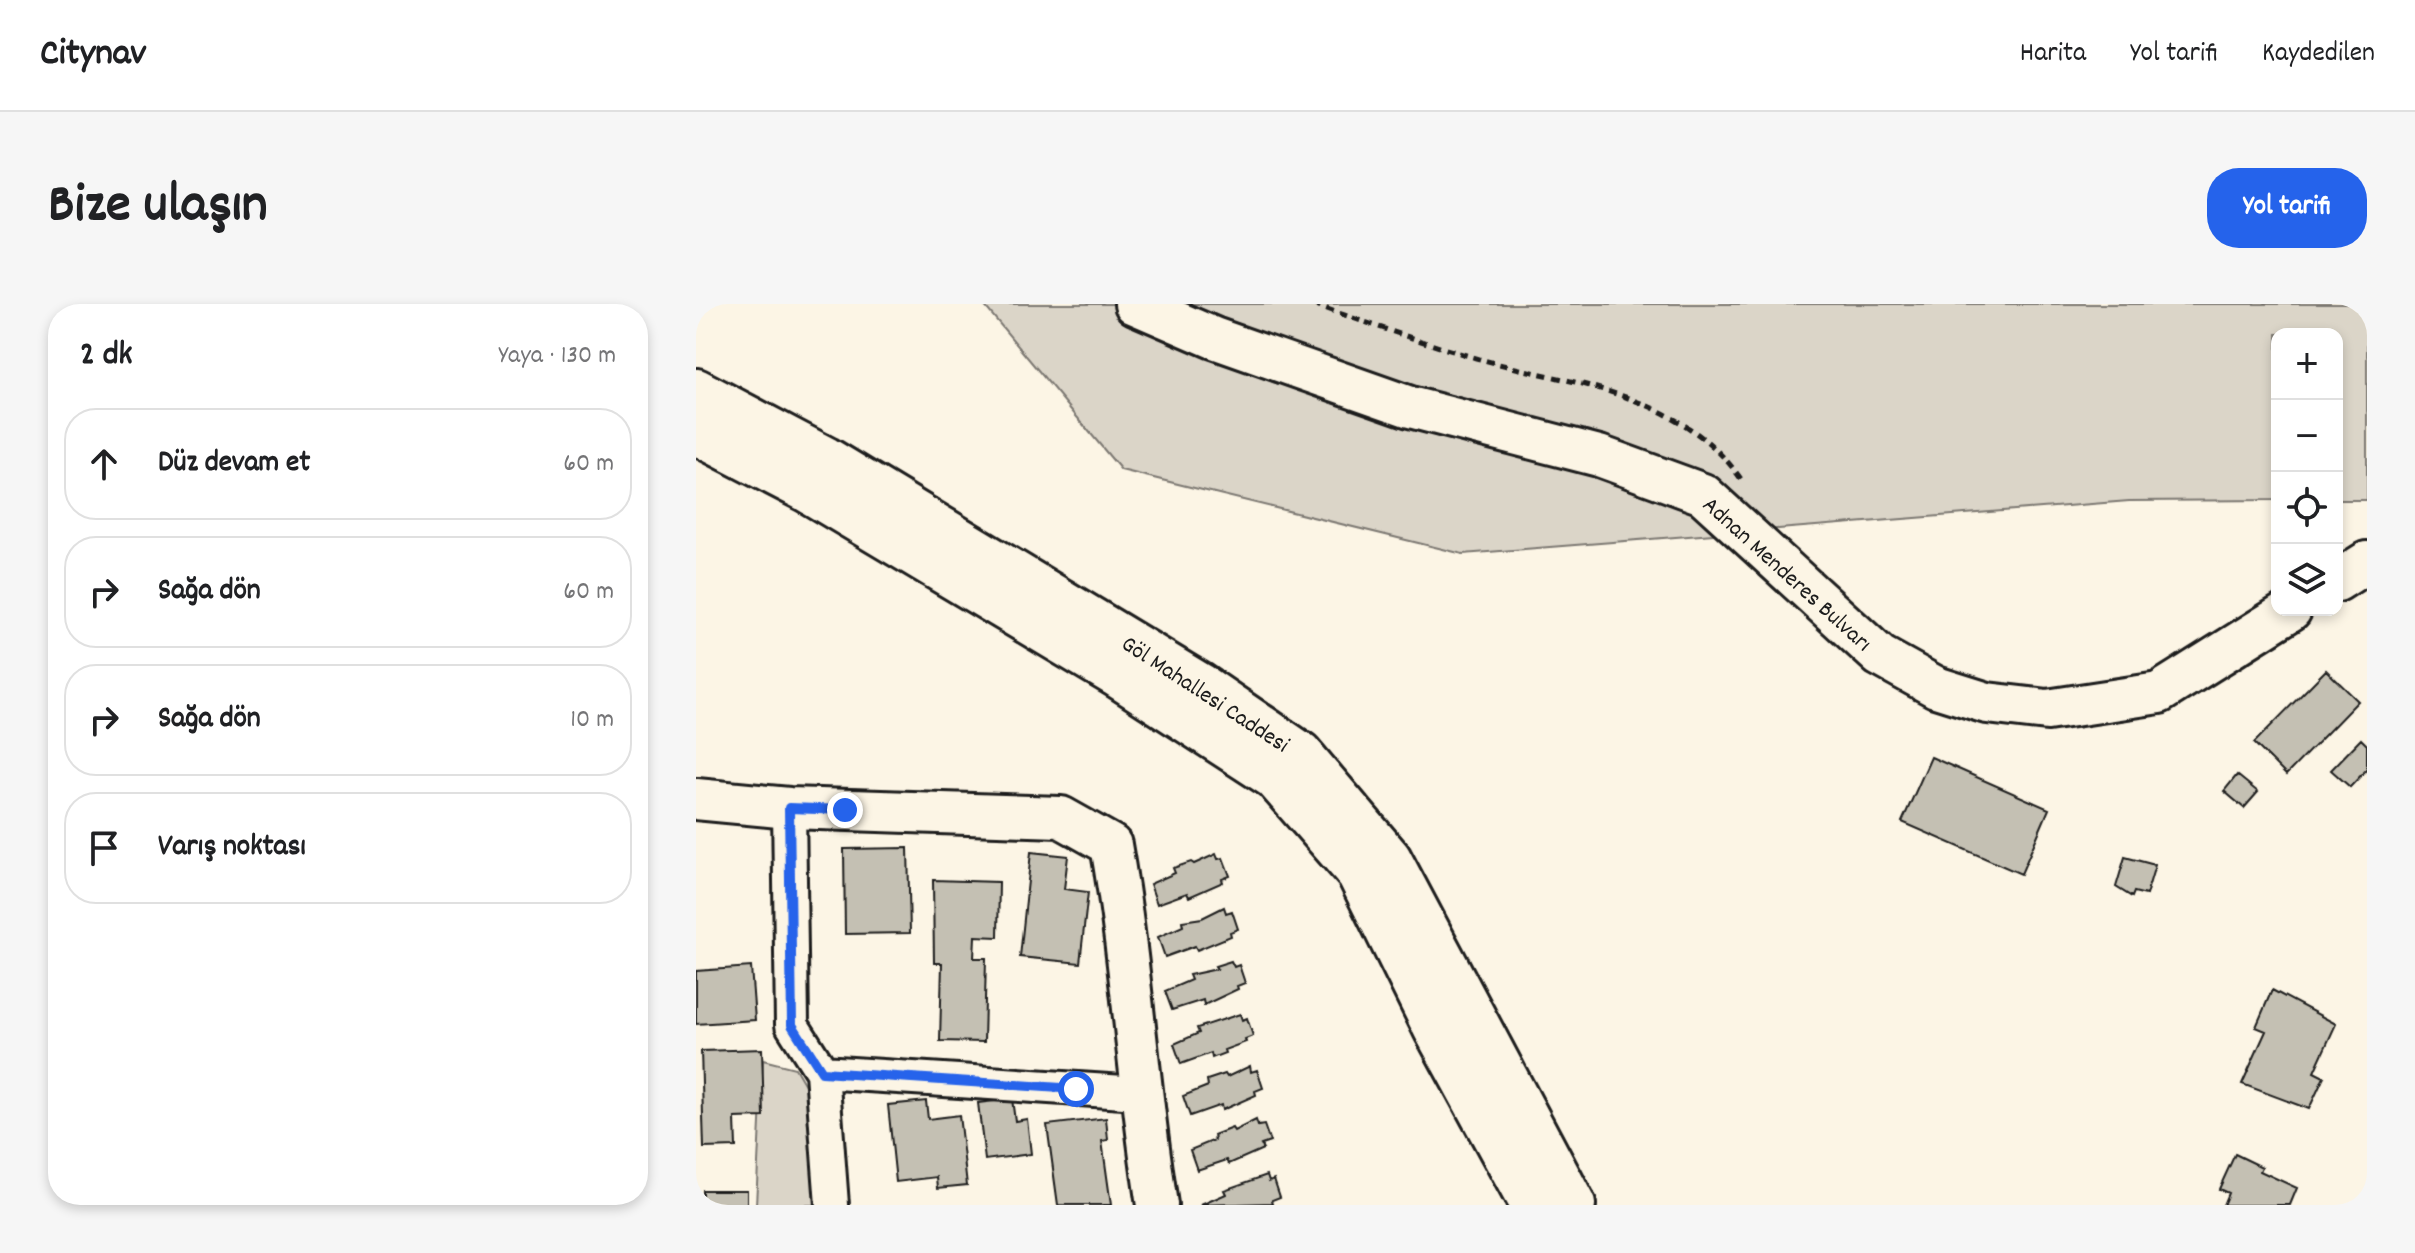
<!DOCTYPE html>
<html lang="tr">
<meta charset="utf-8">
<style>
:root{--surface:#fff;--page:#f6f6f6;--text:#202124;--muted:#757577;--line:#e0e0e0;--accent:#2563eb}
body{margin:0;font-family:Dekko,sans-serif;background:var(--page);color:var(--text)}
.controls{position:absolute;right:24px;top:24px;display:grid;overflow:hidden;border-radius:16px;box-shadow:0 4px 12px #0003}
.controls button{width:72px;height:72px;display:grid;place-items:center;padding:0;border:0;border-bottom:2px solid var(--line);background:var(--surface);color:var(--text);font:40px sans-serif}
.stop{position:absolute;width:24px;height:24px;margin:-18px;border:6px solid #2563eb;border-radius:50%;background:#fff}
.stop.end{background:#2563eb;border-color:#fff;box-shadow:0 2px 8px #0008}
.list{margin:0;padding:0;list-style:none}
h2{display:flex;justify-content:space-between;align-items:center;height:104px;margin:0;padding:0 32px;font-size:34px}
h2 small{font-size:26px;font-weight:400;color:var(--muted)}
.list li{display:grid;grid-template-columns:52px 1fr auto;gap:24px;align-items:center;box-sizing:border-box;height:112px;margin:0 16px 16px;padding:0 16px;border:2px solid var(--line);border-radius:32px}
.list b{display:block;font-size:30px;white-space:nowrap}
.list em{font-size:26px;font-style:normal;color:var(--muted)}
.icon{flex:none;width:44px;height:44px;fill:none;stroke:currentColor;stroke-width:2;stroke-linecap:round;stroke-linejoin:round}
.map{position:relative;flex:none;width:1671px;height:901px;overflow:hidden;border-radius:32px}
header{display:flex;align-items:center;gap:48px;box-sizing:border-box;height:112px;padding:0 40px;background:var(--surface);border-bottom:2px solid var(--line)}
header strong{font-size:38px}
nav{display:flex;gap:44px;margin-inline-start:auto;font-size:28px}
.intro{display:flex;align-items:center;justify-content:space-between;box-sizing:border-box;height:192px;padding:0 48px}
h1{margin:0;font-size:56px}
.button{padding:20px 36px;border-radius:32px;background:var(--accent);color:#fff;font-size:28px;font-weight:700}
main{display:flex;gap:48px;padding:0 48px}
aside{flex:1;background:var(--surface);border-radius:32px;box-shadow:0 4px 12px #0003}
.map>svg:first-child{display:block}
.green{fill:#dbd5c8;stroke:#7c7872;stroke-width:2}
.building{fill:#c4c0b3;stroke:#1c1c1c;stroke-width:2}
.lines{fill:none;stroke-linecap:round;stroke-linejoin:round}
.minor-casing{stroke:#1c1c1c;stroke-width:38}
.tertiary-casing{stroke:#1c1c1c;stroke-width:46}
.secondary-casing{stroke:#1c1c1c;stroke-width:50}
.path{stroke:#1c1c1c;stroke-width:5;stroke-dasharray:8 6;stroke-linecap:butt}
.minor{stroke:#fcf5e5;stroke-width:32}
.tertiary{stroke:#fcf5e5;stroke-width:40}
.secondary{stroke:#fcf5e5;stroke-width:44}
.route{stroke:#2563eb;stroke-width:10}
.labels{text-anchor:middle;stroke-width:6;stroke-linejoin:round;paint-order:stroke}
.street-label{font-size:24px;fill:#1c1c1c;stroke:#fcf5e5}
</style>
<header>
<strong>Citynav</strong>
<nav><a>Harita</a><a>Yol tarifi</a><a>Kaydedilen</a></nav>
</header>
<div class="intro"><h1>Bize ulaşın</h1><a class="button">Yol tarifi</a></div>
<main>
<aside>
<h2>2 dk<small>Yaya · 130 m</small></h2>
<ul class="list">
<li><svg class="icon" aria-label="ahead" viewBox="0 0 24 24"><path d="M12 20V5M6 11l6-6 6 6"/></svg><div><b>Düz devam et</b></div><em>60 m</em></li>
<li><svg class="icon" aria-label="right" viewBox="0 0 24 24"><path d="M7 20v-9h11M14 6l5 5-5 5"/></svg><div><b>Sağa dön</b></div><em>60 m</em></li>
<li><svg class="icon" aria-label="right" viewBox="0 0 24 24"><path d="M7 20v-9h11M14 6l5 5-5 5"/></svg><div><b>Sağa dön</b></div><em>10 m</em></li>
<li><svg class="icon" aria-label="arrive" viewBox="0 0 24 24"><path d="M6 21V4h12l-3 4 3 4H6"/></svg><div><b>Varış noktası</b></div></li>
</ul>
</aside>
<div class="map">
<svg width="1671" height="901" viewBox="0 0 1671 901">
<rect width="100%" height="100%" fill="#fcf5e5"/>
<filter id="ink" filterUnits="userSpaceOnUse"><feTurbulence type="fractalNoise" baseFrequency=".0125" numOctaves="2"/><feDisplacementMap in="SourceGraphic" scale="16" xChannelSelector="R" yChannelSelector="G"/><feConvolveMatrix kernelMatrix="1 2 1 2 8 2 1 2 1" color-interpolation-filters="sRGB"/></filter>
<g filter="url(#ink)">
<path class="green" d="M287 0H1671V196H1641V30H1581V196L1433 197 767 250 425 166Z
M67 756 99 764 120 800 128 901H60Z"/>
<path class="building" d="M1630 366 1662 397 1590 471 1558 439Z
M1665 435 1671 441V465L1654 483 1635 466Z
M1235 453 1353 505 1325 570 1206 518Z
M1541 471 1562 488 1548 504 1528 487Z
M212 544 214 629 149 630 148 545Z
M335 548 372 552 368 585 392 588 384 659 324 653Z
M520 550 522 555 527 554 534 572 526 575 527 578 493 593 491 589 461 600 454 580 479 569 477 564 495 558 498 560Z
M1429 553 1459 561 1450 591 1438 588 1436 593 1420 583Z
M237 576 303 578 302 633 279 632 278 654H290L288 738 244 737 246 659H238Z
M528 603 530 609 536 607 542 625 534 628 535 632 501 646 499 642 469 653 462 633 487 622 486 617 506 614Z
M535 657 538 663 543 661 549 679 541 682 542 685 508 701 507 696 476 706 469 687 495 676 493 671 521 665 519 662Z
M55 663 59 716 0 720V667Z
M1576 686 1640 720 1618 768 1628 773 1613 805 1546 780 1570 727 1560 723Z
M544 710 546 716 551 714 557 732 549 735 550 738 528 746 529 749 516 754 515 749 485 760 478 740 503 729 501 724Z
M66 745 68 813 39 814 40 843 8 844 5 747Z
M554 762 555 768 561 766 567 784 559 787 560 791 526 806 525 801 494 812 487 792 512 782 511 776 529 770 531 773Z
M316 795 319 817 331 815 335 850 289 856 282 799Z
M230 797 232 815 263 811 271 881 242 884 241 873 200 878 192 801Z
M410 814 412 836 406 837 415 901H362L351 821Z
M560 816 562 822 568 821 574 838 565 841 567 845 533 860 531 856 501 866 494 846 519 836 518 831 536 824 538 827Z
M1539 850 1566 863 1564 867 1601 884 1594 901H1527L1532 889 1523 885Z
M571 871 573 877 578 875 584 893 576 896 577 899 505 901 530 890 528 886Z
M6 886H51V901H6Z"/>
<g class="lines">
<defs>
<path id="minor" d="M93 504 96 721 126 768
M136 901 126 768 443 789"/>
<path id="tertiary" d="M439 0 518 34 714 103 903 152 1007 190 1184 352 1240 383 1291 399 1351 406 1463 389 1595 306
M1641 277 1671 258
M0 495 93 504 365 513 415 541C436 660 442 781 461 901"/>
<path id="secondary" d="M0 87 129 155 503 381 604 450 693 555 877 901
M0 128 112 186 420 370 579 473 663 569 740 725 836 901"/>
</defs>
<use href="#minor" class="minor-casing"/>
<use href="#tertiary" class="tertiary-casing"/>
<use href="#secondary" class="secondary-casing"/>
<path class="path" d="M617 0C671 19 725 38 780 54 874 80 985 88 1045 175"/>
<use href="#minor" class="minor"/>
<use href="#tertiary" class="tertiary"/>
<use href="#secondary" class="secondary"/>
</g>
</g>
<g class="lines" filter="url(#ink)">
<path class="route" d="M149 506 93 504 96 721 126 768 380 785"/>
</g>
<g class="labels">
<g class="street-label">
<text transform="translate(1092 269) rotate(42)" y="8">Adnan Menderes Bulvarı</text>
<text transform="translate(510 389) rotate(33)" y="8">Göl Mahallesi Caddesi</text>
</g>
</g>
</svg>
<div class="controls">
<button>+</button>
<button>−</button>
<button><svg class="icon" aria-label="locate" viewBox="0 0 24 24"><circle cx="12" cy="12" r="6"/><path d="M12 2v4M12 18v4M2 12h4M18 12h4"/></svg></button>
<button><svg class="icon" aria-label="layers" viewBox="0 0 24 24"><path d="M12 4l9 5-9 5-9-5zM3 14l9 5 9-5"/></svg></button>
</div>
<div class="stop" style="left:380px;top:785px"></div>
<div class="stop end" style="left:149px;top:506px"></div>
</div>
</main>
